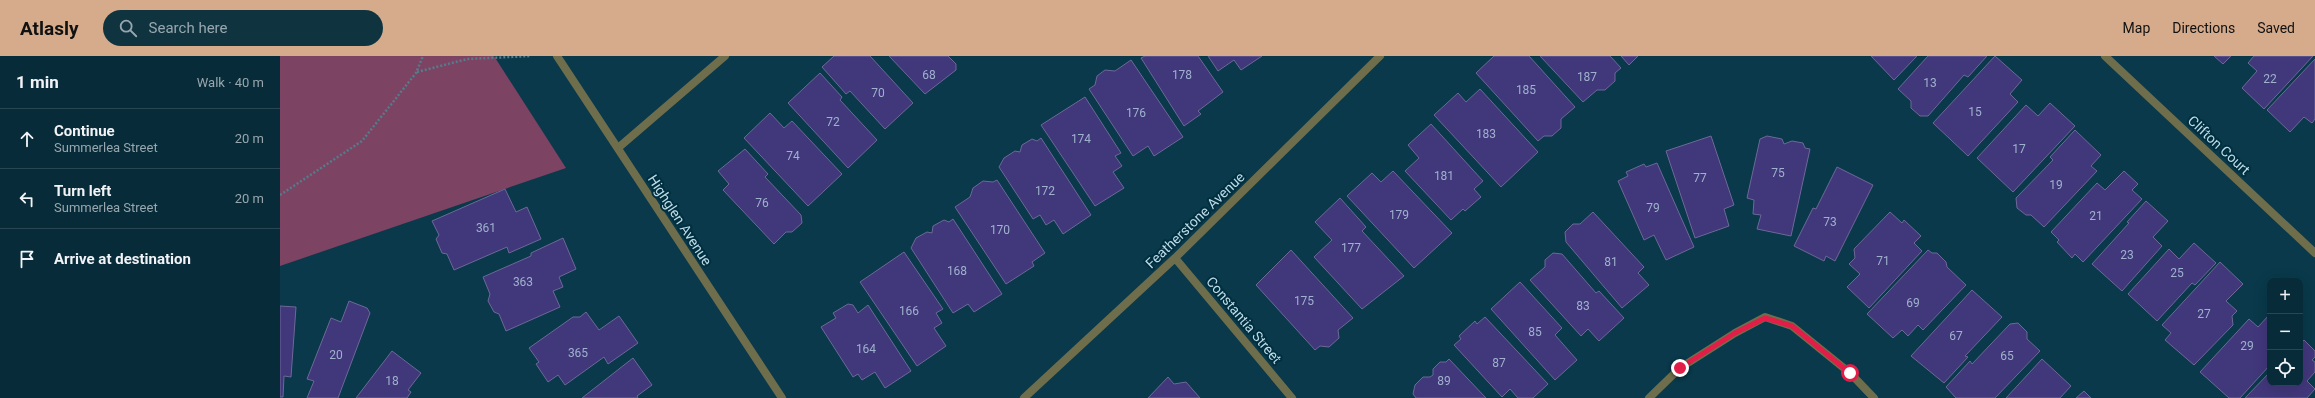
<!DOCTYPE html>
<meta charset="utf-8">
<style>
:root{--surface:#072b38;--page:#103340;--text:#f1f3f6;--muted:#98a7ae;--line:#284753;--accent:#d6ab8b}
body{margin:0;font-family:Roboto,sans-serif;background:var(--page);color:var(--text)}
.controls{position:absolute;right:12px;bottom:12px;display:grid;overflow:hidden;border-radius:8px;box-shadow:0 4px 16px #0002}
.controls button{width:36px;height:36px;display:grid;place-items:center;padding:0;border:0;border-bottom:1px solid var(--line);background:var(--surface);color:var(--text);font:20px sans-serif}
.stop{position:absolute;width:12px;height:12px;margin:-9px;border:3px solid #e11d48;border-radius:50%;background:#fff}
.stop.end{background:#e11d48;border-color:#fff;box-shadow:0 1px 4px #0008}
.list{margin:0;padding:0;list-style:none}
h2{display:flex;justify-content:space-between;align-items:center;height:52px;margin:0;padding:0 16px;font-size:17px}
h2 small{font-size:13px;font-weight:400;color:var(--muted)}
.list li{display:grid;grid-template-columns:26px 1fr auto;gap:12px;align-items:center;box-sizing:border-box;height:60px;padding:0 16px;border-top:1px solid var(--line)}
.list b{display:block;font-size:15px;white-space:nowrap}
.list p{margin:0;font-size:13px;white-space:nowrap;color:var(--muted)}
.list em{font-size:13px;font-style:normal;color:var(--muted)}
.icon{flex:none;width:22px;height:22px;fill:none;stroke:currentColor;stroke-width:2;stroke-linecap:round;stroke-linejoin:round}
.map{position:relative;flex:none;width:2035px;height:342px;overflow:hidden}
header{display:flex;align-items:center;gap:24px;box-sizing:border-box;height:56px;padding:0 20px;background:var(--accent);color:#111}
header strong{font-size:19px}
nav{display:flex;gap:22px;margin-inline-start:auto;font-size:14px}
.search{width:280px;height:36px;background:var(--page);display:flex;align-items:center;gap:10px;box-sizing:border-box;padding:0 14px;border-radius:22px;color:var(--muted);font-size:15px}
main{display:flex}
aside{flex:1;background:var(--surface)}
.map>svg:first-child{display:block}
.green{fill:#7d4363}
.building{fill:#41377b;stroke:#6c6997}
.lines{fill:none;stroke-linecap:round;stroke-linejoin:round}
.path{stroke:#547c8c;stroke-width:2.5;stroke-dasharray:2 2;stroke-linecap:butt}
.minor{stroke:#6f6e4c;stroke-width:8}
.tertiary{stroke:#6f6e4c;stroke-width:8}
.route{stroke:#e11d48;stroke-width:5}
.labels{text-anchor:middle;stroke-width:4;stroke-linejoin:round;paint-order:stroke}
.number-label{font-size:12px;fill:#9fb2cd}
.street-label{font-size:14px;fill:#bedbe8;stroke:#002f3f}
</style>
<header>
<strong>Atlasly</strong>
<div class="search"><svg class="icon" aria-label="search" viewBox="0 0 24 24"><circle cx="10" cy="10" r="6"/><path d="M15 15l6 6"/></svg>Search here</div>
<nav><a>Map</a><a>Directions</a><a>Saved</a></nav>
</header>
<main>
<aside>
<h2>1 min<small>Walk · 40 m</small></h2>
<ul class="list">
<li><svg class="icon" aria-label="ahead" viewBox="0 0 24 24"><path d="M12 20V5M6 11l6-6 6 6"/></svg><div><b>Continue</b><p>Summerlea Street</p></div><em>20 m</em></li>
<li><svg class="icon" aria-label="left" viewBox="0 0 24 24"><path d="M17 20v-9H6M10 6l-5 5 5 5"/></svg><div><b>Turn left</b><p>Summerlea Street</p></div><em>20 m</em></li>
<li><svg class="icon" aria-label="arrive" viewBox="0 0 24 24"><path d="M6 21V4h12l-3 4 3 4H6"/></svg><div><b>Arrive at destination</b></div></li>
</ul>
</aside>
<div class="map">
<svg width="2035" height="342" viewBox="0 0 2035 342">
<rect width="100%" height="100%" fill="#09394a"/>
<path class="green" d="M0 0H214L286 112 0 210Z"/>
<path class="building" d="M554 0H590L633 47 605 73 570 35 566 38 542 11Z
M609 0H668L676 8V14L645 38Z
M865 0H918L943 36 918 55 921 58 904 70 861 2Z
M928 0H982L961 14 954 4 938 15Z
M1214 0H1249L1295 51 1281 63V72L1272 80H1264L1258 85 1196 17Z
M1260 0H1330L1341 12 1335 17V25L1325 34H1317L1303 46Z
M1341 0H1358L1349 9Z
M1591 0H1637L1614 24Z
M1648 0H1707L1688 21 1684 19 1648 60H1640L1631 52V45L1618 33Z
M1715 0 1742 24 1730 38 1738 46 1688 100 1653 67Z
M1934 0H1951L1943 8Z
M1974 0H2033L1984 53 1962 32 1977 15 1968 7Z
M2035 3V63L2032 67 2024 61 2010 76 1987 54Z
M851 4 903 81 874 100 868 90 853 100 809 33 815 29 817 20 825 14 835 15Z
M540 17 562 41 560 44 597 84 568 112 508 47Z
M1200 33 1258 96 1221 131 1154 59 1178 37 1186 46Z
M805 41 841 97 835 100 842 110 833 116 844 132 815 150 761 69Z
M1770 47 1795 70 1733 136 1697 102 1746 49 1758 60Z
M490 57 504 72 512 65 562 118 528 150 464 82Z
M1151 68 1203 125 1194 133 1201 141 1185 155 1183 153 1171 164 1125 115 1139 102 1128 89Z
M1795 74 1821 99 1811 110 1817 115 1764 171 1751 159H1746L1737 152 1736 142 1773 104 1770 101Z
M1431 80 1454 149 1444 153 1449 170 1415 182 1386 95Z
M1487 80 1502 83 1504 88 1512 85 1523 87 1525 92 1530 93 1511 180 1477 173 1481 159 1473 158 1474 144 1467 142 1480 83Z
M761 82 811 159 783 178 774 164 766 169 760 159 753 163 719 111 724 102 735 95 740 96 742 89 752 83 757 85Z
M465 93 488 118 485 121 521 159 522 167 512 176H506L494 188 443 134 449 128 438 115Z
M1377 107 1414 191 1386 204 1374 179 1364 184 1338 125 1348 120 1346 116 1364 108 1366 111Z
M1557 111 1593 129 1555 205 1546 200 1544 205 1514 190 1533 152 1536 153Z
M1113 115 1172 177 1134 212 1067 140 1092 117 1101 126Z
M1844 115 1858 128 1852 134 1862 143 1803 206 1795 198 1792 202 1777 186 1779 184 1771 176 1817 127 1825 134Z
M717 124 765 197 752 206 754 210 726 228 675 151 690 141 693 132 703 125 713 126Z
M225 133 236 156 247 151 261 183 229 197 227 191 174 214 167 198 162 197 156 183 159 179 152 165Z
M1060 142 1086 171 1082 175 1124 220 1082 253 1034 201 1052 184 1035 166Z
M1866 145 1888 165 1873 181 1882 190 1842 235 1812 208 1849 167 1847 166Z
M1313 156 1364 211 1358 217 1369 229 1342 252 1286 186 1285 176 1293 168H1300Z
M1610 156 1622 167 1624 164 1641 180 1634 187 1642 195 1589 252 1567 231 1580 218 1569 208 1575 202 1574 193Z
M673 163 722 238 694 256 688 248 673 257 631 192 636 182 647 176 652 177 653 170 664 164 669 166Z
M283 182 296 213 279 221 283 231 273 235 280 251 226 275 219 258 214 256 208 245 210 238 203 221 251 200V197Z
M1914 187 1936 207 1915 229 1912 227 1877 265 1848 238 1889 193 1899 203Z
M1011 194 1073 262 1058 274 1059 282 1049 291 1040 290 1035 294 976 229Z
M1648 194 1652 197H1657L1666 206 1667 211 1686 229 1643 274 1638 269 1628 280 1622 274 1613 282 1587 258Z
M624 196 663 253 656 257 662 267 654 272 666 290 637 310 580 226Z
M1273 197 1282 198 1316 237 1319 235 1344 262 1319 285 1308 273 1301 280 1250 224 1265 211V204Z
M1940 206 1963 228 1946 245 1957 255 1952 260 1953 269 1914 309 1885 284 1891 277 1882 269Z
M1240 226 1282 272 1275 279 1297 304 1275 324 1211 253Z
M1692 234 1722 261 1685 300 1688 301 1664 327 1631 300Z
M69 245 87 252 90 257 58 342H27L34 325 27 323 51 262 61 266Z
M568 248 573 249 578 257 588 249 631 315 605 332 595 316 582 324 578 318 573 321 541 271 556 262 553 257Z
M0 250 16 251 11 321 4 320 3 341H0Z
M306 256 319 274 339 260 358 287 328 308 324 301 285 329 278 319 268 326 256 308 259 306 249 292 293 261H300Z
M1990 258V309L1960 342H1949L1920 316 1969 263 1978 271Z
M1205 261 1268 328 1253 342H1238L1230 333 1222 341 1174 289 1181 283 1179 280 1195 265 1197 268Z
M1738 267 1747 276V283L1760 295 1715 342H1676L1666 331 1690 305 1692 308 1730 268Z
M2024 284 2035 295V301L2032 304 2035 306V316L2027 325 2035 333 2027 342H1965L1990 316V327H2020V289Z
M112 295 141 317 128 334 131 336 127 342H76Z
M353 302 372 329 357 340 358 342H302Z
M1169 303 1206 342H1136L1133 338 1135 329 1143 321H1150L1153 319V313L1160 306H1166Z
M1762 303 1791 330 1780 342H1726Z
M888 321 894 328 906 326 920 342H868Z
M1804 335 1811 342H1796Z"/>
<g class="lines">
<path class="path" d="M137 16 187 3 251 0
M0 139 82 85 136 17 143 0"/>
<path class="minor" d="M1825 0 2035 197
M338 92 445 0
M895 202 1012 342
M744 342 895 202 1100 0
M1369 342 1400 312 1455 277 1485 261 1512 270 1570 317 1594 342"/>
<path class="tertiary" d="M277 0 502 342"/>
</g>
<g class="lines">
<path class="route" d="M1400 312 1455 277 1485 262 1512 270 1570 317"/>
</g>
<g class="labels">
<g class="number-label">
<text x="649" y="23">68</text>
<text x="902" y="23">178</text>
<text x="1307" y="25">187</text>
<text x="1990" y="27">22</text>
<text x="1650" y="31">13</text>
<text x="1246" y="38">185</text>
<text x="598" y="41">70</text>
<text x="1695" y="60">15</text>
<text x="856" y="61">176</text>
<text x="553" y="70">72</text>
<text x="1206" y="82">183</text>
<text x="801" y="87">174</text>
<text x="1739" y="97">17</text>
<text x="513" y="104">74</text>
<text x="1498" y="121">75</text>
<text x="1164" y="124">181</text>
<text x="1420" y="126">77</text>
<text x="1776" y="133">19</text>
<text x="765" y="139">172</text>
<text x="482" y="151">76</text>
<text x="1373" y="156">79</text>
<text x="1119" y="163">179</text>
<text x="1816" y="164">21</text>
<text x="1550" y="170">73</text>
<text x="206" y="176">361</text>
<text x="720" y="178">170</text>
<text x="1071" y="196">177</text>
<text x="1847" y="203">23</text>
<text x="1603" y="209">71</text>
<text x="1331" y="210">81</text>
<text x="677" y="219">168</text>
<text x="1897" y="221">25</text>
<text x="243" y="230">363</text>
<text x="1024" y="249">175</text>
<text x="1633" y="251">69</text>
<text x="1303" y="254">83</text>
<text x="629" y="259">166</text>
<text x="1924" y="262">27</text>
<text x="1255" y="280">85</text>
<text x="1676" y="284">67</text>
<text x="1967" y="294">29</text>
<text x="586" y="297">164</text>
<text x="298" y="301">365</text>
<text x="56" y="303">20</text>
<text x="1727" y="304">65</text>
<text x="1219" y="311">87</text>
<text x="112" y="329">18</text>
<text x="1164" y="329">89</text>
</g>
<g class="street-label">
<text transform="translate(1939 89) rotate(43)" y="5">Clifton Court</text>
<text transform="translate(400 164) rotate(57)" y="5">Highglen Avenue</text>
<text transform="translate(915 164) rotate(-44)" y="5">Featherstone Avenue</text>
<text transform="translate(964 264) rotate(50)" y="5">Constantia Street</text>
</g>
</g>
</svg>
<div class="controls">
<button>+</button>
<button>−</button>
<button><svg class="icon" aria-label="locate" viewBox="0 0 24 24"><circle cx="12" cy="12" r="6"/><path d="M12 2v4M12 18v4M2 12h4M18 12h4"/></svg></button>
</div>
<div class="stop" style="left:1570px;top:317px"></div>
<div class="stop end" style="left:1400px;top:312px"></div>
</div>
</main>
